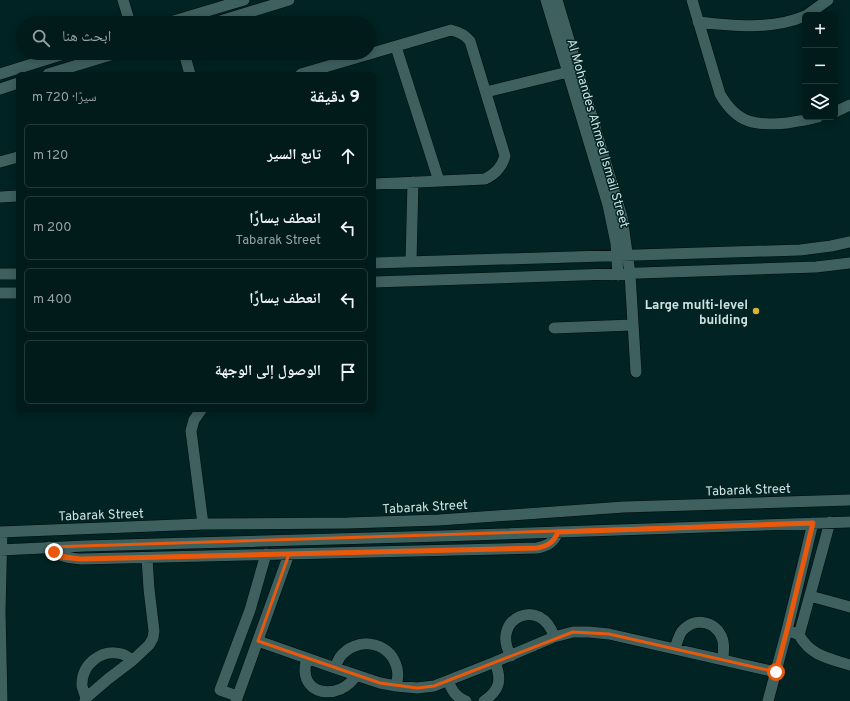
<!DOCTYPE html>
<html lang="ar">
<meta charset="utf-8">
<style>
:root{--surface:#011a1a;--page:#0b2323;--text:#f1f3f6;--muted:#96a1a2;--line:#233839}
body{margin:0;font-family:Overpass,"Noto Naskh Arabic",sans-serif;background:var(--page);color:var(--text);direction:rtl}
.controls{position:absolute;right:12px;top:12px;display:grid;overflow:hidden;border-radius:6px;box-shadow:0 2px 10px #0003}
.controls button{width:36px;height:36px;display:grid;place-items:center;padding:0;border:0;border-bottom:1px solid var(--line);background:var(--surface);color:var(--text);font:20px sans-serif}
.stop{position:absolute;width:12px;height:12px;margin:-9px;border:3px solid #ea580c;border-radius:50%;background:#fff}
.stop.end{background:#ea580c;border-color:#fff;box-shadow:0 1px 4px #0008}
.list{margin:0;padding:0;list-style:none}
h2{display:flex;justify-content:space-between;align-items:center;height:52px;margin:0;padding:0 16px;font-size:17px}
h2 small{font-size:13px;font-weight:400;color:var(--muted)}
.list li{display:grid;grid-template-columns:26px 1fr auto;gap:12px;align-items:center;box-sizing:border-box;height:64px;margin:0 8px 8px;padding:0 8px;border:1px solid var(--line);border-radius:6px}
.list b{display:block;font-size:15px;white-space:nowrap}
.list p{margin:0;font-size:13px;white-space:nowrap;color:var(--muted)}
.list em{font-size:13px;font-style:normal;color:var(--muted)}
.icon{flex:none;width:22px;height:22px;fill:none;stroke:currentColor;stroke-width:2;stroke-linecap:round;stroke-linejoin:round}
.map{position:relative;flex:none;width:850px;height:701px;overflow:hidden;direction:ltr}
.search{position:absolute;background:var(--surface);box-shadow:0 2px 10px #0003;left:16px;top:16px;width:360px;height:44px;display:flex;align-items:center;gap:10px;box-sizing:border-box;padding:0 14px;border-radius:22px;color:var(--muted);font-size:15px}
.panel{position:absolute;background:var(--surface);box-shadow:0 2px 10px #0003;left:16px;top:72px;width:360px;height:340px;border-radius:6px;direction:rtl}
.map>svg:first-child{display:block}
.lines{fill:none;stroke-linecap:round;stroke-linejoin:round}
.minor-casing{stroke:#000b0b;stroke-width:12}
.minor{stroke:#3e605f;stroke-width:11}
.route{stroke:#ea580c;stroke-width:5}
.marked{fill:none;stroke:#e8590c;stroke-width:3;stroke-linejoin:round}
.poi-dot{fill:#d8b434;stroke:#012323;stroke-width:1.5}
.labels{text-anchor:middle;stroke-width:3;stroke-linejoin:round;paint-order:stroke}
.street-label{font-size:13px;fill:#cfe1e1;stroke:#012323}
.poi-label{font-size:13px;font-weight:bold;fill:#cfe1e1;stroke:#012323;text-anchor:end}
</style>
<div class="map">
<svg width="850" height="701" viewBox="0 0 850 701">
<rect width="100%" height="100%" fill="#012323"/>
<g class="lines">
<defs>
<path id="minor" d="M123 0 130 23
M546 0 608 205 616 243 618 275
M557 0 622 217 630 274 636 372
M692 0 720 94C737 124 756 126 787 123 798 121 808 120 818 117
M807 15 828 0
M698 22C733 26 772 30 805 16
M167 23 244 0
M214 23 289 0
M396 47 439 181
M184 53 190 74
M0 74 67 53
M48 74 117 53
M301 74 451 30C460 32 465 35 470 41L505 156C502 167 496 174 485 179L374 184
M0 89 18 83
M486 92 568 72
M835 112 850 105
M0 162 18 157
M0 197 18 196
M411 262 413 182
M374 263 800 250 831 246 850 242
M0 274H18
M374 282 816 267 850 263
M0 293H18
M554 328 632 325
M201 410 194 420 191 431 203 524
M0 532 203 524 348 523 439 520 624 507 850 500
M2 532 0 611 2 701
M49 547C59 557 68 558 81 559L537 548C548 546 554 542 558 532
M0 550 85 546 442 536 850 522
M810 596 850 607
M792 632 799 635C811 656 828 658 850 665
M799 635 830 522
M258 641 335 668 380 683 396 686 417 688 434 686 495 662 554 637 573 632H589L609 634 776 672
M675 649C677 642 679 633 684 629 697 617 716 622 722 638 725 644 723 653 723 660
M511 656C489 618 542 595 554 637
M307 658C295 698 342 701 356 675
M335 668C336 665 338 660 340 657 355 637 388 640 396 665 399 672 398 679 396 686
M448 681C452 690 456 698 466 701
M237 696 220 690 250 610 266 554
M86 698C85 695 83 690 82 686 81 665 101 648 122 654 125 655 129 658 133 660
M85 701 86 698 108 679 133 660 149 645 153 638 154 631 149 589 147 558
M236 701 289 554
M484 701C500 690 502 680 495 662
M768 701 787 630 813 523"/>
</defs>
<use href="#minor" class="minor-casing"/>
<use href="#minor" class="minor"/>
</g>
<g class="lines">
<path class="route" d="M54 552 61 557 81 559 537 548C548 546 554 542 558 532L813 523 787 630 776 672"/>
</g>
<path class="marked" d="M813 523 776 672 609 634 573 632 434 686 417 688 380 683 258 641 289 554 81 559 57 554 49 547Z"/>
<circle class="poi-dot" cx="756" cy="311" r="4"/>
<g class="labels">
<g class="street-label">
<text transform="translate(599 133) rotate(74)" y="5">Al Mohandes Ahmed Ismail Street</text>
<text transform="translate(748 489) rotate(-2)" y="5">Tabarak Street</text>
<text transform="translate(425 506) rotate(-3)" y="5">Tabarak Street</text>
<text transform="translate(101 514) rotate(-2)" y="5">Tabarak Street</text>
</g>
<g class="poi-label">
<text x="748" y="309">Large multi-level<tspan x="748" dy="15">building</tspan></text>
</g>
</g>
</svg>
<div class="controls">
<button>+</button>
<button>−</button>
<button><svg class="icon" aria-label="layers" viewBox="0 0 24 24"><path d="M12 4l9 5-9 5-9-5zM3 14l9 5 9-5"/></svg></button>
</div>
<div class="stop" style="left:776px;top:672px"></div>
<div class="stop end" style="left:54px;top:552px"></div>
<div class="search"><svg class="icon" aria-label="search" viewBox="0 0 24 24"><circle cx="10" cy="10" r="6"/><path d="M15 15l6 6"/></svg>ابحث هنا</div>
<section class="panel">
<h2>9 دقيقة<small>سيرًا · 720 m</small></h2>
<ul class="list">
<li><svg class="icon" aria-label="ahead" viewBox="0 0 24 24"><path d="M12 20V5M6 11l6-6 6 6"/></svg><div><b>تابع السير</b></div><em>120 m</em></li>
<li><svg class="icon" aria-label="left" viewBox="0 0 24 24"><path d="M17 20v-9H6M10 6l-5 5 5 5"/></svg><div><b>انعطف يسارًا</b><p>Tabarak Street</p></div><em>200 m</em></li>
<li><svg class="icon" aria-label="left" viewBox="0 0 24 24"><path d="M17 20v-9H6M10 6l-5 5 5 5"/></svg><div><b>انعطف يسارًا</b></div><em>400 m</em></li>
<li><svg class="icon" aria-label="arrive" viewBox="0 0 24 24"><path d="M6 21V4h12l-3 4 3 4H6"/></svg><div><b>الوصول إلى الوجهة</b></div></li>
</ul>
</section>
</div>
